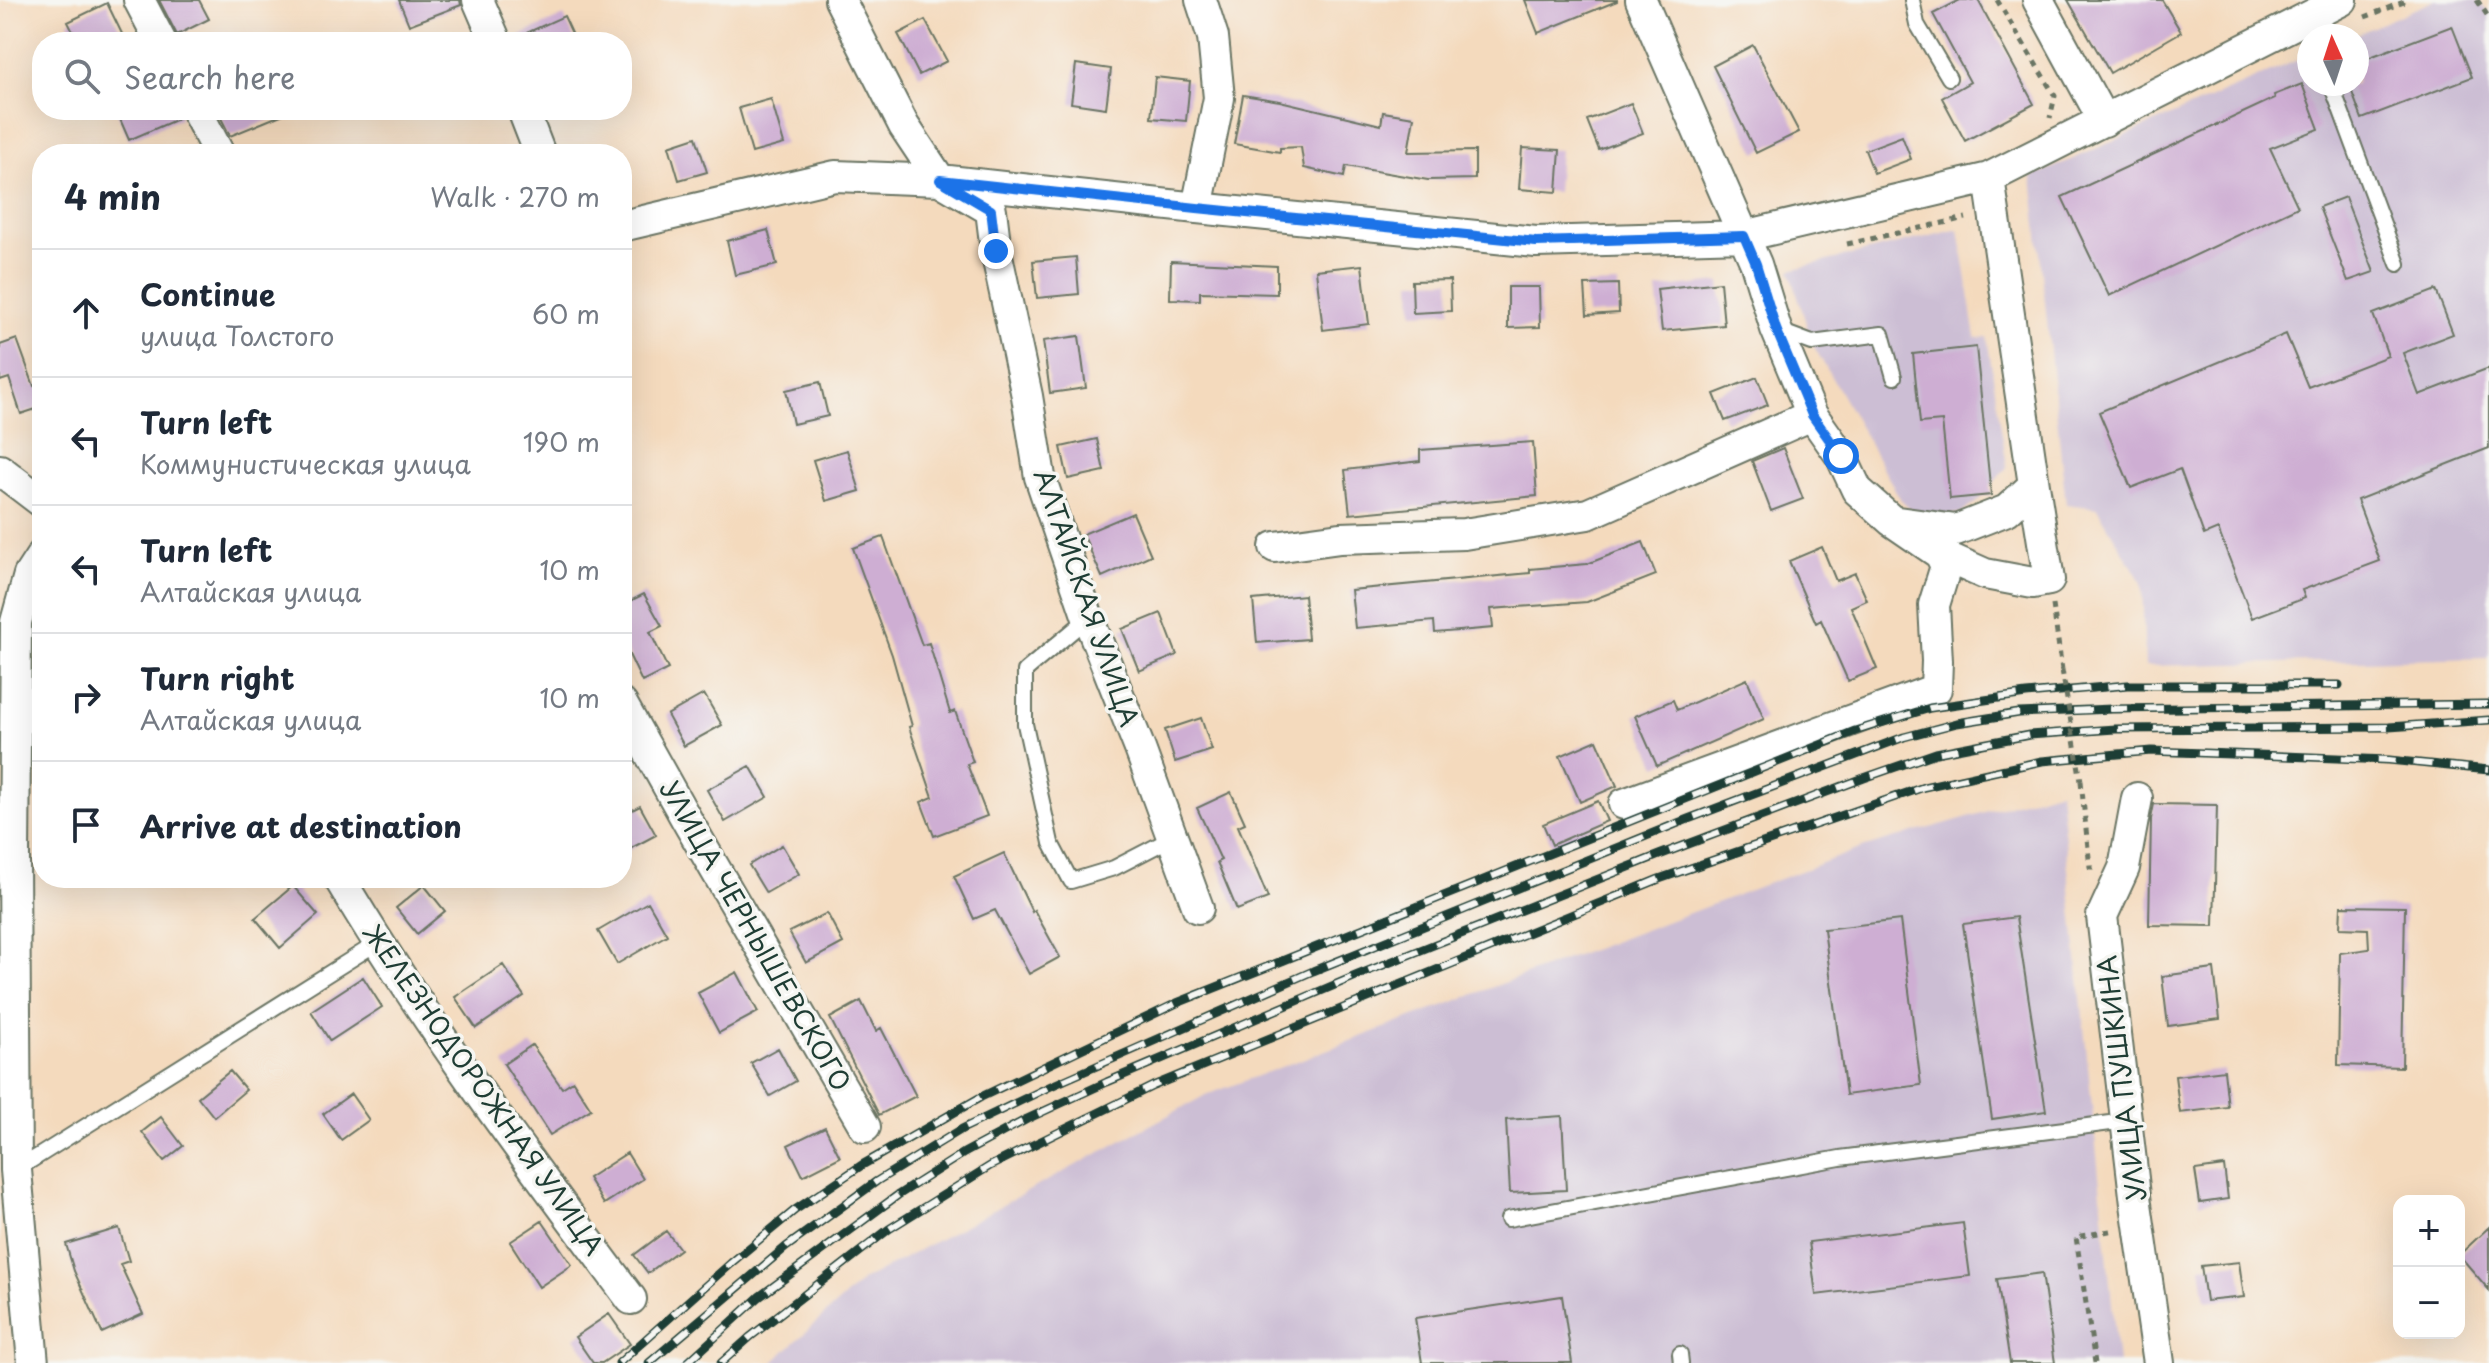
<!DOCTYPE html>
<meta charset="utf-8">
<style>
:root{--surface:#fff;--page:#f2f2f3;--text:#1f2937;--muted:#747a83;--line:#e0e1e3}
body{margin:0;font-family:"Playpen Sans",sans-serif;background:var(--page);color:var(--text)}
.controls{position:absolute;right:24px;bottom:24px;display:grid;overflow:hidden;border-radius:16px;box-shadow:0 8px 32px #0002}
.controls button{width:72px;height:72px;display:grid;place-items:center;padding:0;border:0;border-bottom:2px solid var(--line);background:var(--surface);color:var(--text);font:40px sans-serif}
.compass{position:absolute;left:2297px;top:24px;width:72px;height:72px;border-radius:50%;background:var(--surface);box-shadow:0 8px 32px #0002;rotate:357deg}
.stop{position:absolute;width:24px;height:24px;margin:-18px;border:6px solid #1a73e8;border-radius:50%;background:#fff}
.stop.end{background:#1a73e8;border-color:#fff;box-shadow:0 2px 8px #0008}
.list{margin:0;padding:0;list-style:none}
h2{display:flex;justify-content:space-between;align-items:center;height:104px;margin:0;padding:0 32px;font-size:34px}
h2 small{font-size:26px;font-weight:400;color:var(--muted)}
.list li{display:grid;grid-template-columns:52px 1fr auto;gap:24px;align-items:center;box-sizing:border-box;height:128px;padding:0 32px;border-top:2px solid var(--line)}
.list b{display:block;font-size:30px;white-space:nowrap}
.list p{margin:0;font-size:26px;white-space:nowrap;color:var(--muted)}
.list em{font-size:26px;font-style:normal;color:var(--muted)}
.icon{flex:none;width:44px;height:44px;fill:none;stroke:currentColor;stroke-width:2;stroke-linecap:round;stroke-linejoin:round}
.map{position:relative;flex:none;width:2489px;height:1363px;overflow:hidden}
.search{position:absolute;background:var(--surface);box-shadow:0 8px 32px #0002;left:32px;top:32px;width:600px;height:88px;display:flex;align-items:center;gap:20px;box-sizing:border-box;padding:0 28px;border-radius:32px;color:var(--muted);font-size:30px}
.panel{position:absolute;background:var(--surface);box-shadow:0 8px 32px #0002;left:32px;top:144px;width:600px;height:744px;border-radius:32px}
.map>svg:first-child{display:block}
.industrial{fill:#ccbed4}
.building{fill:#ceaed3}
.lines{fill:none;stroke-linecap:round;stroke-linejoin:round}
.service-casing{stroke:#6a7464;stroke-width:18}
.minor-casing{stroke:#6a7464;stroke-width:34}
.path{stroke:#6a7464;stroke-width:5;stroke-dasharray:6 6;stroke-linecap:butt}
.service{stroke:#fff;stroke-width:14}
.minor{stroke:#fff;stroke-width:30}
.rail-casing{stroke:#1f3d34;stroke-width:9}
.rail{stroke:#f6f6f2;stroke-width:6;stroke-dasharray:18;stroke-linecap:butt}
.path-bridge{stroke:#6a7464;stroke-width:5;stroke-dasharray:6 6;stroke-linecap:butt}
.route{stroke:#1a73e8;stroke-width:10}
.labels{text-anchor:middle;stroke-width:7;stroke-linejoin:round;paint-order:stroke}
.street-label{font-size:26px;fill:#1f3d34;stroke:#f6f6f2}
</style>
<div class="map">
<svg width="2489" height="1363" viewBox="0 0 2489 1363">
<rect width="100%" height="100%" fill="#f6f6f2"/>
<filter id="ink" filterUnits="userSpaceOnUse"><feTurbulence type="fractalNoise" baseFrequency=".0125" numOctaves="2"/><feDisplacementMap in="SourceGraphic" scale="16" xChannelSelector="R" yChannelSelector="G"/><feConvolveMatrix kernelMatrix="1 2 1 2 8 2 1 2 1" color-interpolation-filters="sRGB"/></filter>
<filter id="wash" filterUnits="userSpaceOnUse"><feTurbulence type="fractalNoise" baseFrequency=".006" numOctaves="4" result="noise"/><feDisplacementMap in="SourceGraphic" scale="32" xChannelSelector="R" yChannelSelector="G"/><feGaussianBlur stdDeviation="1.8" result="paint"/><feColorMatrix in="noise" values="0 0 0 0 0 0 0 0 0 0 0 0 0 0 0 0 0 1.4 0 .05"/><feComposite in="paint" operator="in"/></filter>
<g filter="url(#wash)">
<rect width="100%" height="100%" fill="#f4dabd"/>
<path class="industrial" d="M2435 0H2477L2488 12 2489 17V658L2145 666 2142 583 2097 508 2066 504 2032 177 2309 55V84H2357V36H2353Z
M1959 229 1976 338 1987 337 2007 467 1977 502 1961 513 1935 518 1909 508 1901 500 1812 343 1790 270Z
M2060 790 2118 1363H772L862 1281 1204 1096 1862 848Z"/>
<g id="blocks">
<path class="building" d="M159 0H199L209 19 177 35Z
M399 0H460L461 5 409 25Z
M1525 0H1617V1L1538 33Z
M1960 0H1978L2034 104 1965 141 1942 98 1970 82 1933 14Z
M2068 0H2162L2181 32 2110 73Z
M107 3 126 42H78L68 22Z
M564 16 576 42H514L513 39Z
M925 20 947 61 919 75 898 34Z
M2452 26 2472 77 2362 119 2349 84H2357V62Z
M1753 45 1799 132 1756 153 1713 66Z
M1076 64 1111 69 1106 108 1071 103Z
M1155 77 1190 81 1186 121 1151 118Z
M2302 84 2319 129 2270 148 2298 207 2109 296 2062 197 2275 98 2274 95Z
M1243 95 1280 101 1381 125 1383 112 1414 117 1408 152 1475 151V179L1428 180 1346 166 1344 177 1304 168 1301 147 1280 148V152L1234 144Z
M771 99 784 144 752 153 739 108Z
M1631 103 1643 133 1599 150 1587 120Z
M116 110H178L180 118 129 140Z
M217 110H293L230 136Z
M1902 136 1911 159 1874 173 1865 150Z
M696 137 707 172 679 180 669 146Z
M1522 148 1560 150 1557 192 1519 189Z
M2345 197 2374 272 2348 281 2319 207Z
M768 230 777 265 735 275 727 241Z
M1076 257 1079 294 1037 298 1033 261Z
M1171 261 1277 266V294L1200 292V300L1170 299Z
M1362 265 1369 324 1323 330 1316 270Z
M1450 280 1451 311 1413 313 1412 281Z
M1720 282 1724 325 1662 331 1657 289Z
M1618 284 1619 313 1587 315 1585 285Z
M1508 287H1539L1540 327 1508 328Z
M2436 290 2453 334 2403 353 2419 395 2489 368V448L2357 500 2380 561 2302 590 2305 598 2252 618 2218 529 2204 535 2180 469 2131 488 2099 412 2286 334 2308 387 2388 356 2373 314Z
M1079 336 1086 388 1050 393 1043 341Z
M17 339 34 386 42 384V407L21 414 9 378 0 381V345Z
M1976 347 1991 495 1950 499 1942 421 1920 423 1913 354Z
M1757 377 1768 405 1725 421 1714 394Z
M820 382 828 416 793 424 786 390Z
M1097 439 1104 471 1068 479 1061 447Z
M1533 442 1537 496 1350 514 1345 470 1420 461V450Z
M1783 448 1803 499 1771 511 1752 461Z
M847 450 860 491 826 501 813 460Z
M1133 513 1151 555 1102 577 1083 534Z
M883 537 922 645 929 643 950 713 955 711 973 762 967 764 987 816 934 836 921 802 933 797 909 727 912 726 892 655 853 548Z
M1643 542 1656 575 1587 602 1491 609 1493 628 1435 633 1434 621 1355 628 1351 590 1530 573V569L1587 564Z
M1822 547 1836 581 1855 573 1867 600 1851 607 1877 669 1848 681 1821 620 1816 623 1789 561Z
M644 594 662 626 650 632 668 669 642 682 622 640V605Z
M1304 595 1308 639 1257 643 1253 600Z
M1161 613 1177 655 1139 671 1122 629Z
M1747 679 1764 719 1657 766 1635 716 1673 700 1677 710Z
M704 694 722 725 684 746 667 715Z
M1201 718 1212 750 1175 762 1165 730Z
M1597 740 1617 786 1580 802 1560 756Z
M750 766 768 797 725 822 707 790Z
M1231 792 1245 823 1238 826 1268 898 1237 910 1217 862 1221 860 1197 808Z
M1598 801 1607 821 1552 845 1543 824Z
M2154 804 2217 805 2214 926 2149 925 2151 819Z
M640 806 656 835 622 853V815Z
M782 845 799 874 766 893 749 865Z
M1004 853 1032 912 1034 910 1060 957 1029 974 995 910 974 919 954 876Z
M424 885 445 911 417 934 396 908Z
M293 886 318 915 280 948 255 918Z
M648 902 667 935 617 964 598 931Z
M2341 906 2405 907 2402 1067 2338 1065 2340 953 2369 949 2368 929 2340 928Z
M827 913 843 943 806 963 789 932Z
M2016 917 2046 1111 1992 1119 1963 924Z
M1900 920 1921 1085 1846 1095 1824 929Z
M503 965 524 996 476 1028 455 997Z
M2214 969 2220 1019 2168 1026 2162 976Z
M737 972 758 1012 719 1033 698 993Z
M363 977 382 1007 330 1041 311 1011Z
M861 1001 876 1031 881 1028 916 1096 879 1115 830 1018Z
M532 1045 562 1088 573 1081 591 1109 550 1135 504 1064Z
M778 1048 796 1081 770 1096 751 1063Z
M2224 1070 2228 1107 2180 1113 2175 1076Z
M230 1071 246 1090 214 1117 198 1097Z
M351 1094 369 1120 341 1140 323 1114Z
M1562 1116 1566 1190 1510 1193 1506 1120Z
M161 1117 183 1146 164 1161 142 1132Z
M825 1127 840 1157 803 1176 788 1145Z
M627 1153 643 1179 604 1204 588 1178Z
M2224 1166 2228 1199 2200 1203 2195 1170Z
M542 1221 572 1265 539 1287 510 1242Z
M1963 1223 1970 1276 1816 1295 1809 1242Z
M2489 1227V1290L2459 1255Z
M119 1228 129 1261 120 1264 143 1314 102 1333 74 1271 66 1244Z
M666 1231 680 1249 648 1273 634 1255Z
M2239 1262 2244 1297 2206 1301 2201 1266Z
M2042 1273 2055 1363H2010L1997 1279Z
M1562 1296 1572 1363H1422L1415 1318Z
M609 1314 630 1344 602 1363H593L575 1337Z"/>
</g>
</g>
<g filter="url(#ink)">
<use href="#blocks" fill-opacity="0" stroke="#6a7464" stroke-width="2"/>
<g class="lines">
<defs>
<path id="service" d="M1912 0 1917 24 1949 78
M2331 84 2398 264
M1780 331 1812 343 1882 334 1894 377
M1088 618 1025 671V724L1051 843 1071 881 1114 868 1172 838
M16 1170 377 943
M1508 1219 1840 1158 2126 1121
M1680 1354 1681 1363"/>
<path id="minor" d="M139 0 161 42
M478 0 496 42
M840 0 904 126 940 180 991 210 996 251 1027 396 1040 477 1088 618 1140 749 1198 908
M1641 0 1756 264 1776 329 1812 415 1841 456 1857 490 1892 521 1940 554 1985 574 2033 583 2049 580 2034 485
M2038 0 2104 121
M196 110 219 154
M523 110 540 154
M1197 208 1219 98 1213 37 1201 0
M622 226 835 176 940 180 1197 208 1536 242 1744 236 1989 178 2342 0
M0 470 42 502
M1898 522 1956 530 2007 510 2034 485 1989 178
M1275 547 1340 538 1464 534 1588 514 1812 415
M622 704 689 824 865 1127
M2137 798 2124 868 2102 916 2136 1204 2159 1363
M1624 804 1936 689 1937 661 1934 605 1946 566 1940 554
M339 878C426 1025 529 1162 631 1299
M33 1363 16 1170 14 858 16 622 29 575 42 555"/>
</defs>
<use href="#service" class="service-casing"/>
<use href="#minor" class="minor-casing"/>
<path class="path" d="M1997 0 2055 96 2050 118
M2477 0 2489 18
M2365 17 2409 0
M1847 244 1966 218
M2053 605 2062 670
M2081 781 2090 867H2095
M2095 1363 2076 1237 2115 1230"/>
<use href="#service" class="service"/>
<use href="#minor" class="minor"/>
<defs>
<path id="rail" d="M619 1363 731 1263 795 1210 862 1165 981 1097 1177 1003 1855 731 1930 708 2026 694 2128 685H2339
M649 1363 786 1247 877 1181 962 1129 1051 1086 1313 971 1688 819 1904 737 1957 723 2019 713 2112 709 2489 704
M687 1363 759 1297 898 1195 964 1153 1027 1119 1107 1082 1358 975 1659 855 1864 778 1936 753 2029 735 2115 729 2389 727 2489 720
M721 1363 750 1337 889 1229 990 1166 1153 1086 1659 879 1924 787 2042 761 2151 751 2389 760 2489 770"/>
</defs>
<use href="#rail" class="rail-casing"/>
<use href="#rail" class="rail"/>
<path class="path-bridge" d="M2062 670 2081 781"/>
</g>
</g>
<g class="lines" filter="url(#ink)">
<path class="route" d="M996 251 991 210 940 180 1197 208 1536 242 1744 236 1756 264 1776 329 1812 415 1841 456"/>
</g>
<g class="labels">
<g class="street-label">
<text transform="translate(1086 598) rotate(71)" y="9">АЛТАЙСКАЯ УЛИЦА</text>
<text transform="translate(755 936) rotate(60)" y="9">УЛИЦА ЧЕРНЫШЕВСКОГО</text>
<text transform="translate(2122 1078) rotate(-97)" y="9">УЛИЦА ПУШКИНА</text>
<text transform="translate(483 1090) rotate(55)" y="9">ЖЕЛЕЗНОДОРОЖНАЯ УЛИЦА</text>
</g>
</g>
</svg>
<div class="controls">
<button>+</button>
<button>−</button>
</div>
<svg class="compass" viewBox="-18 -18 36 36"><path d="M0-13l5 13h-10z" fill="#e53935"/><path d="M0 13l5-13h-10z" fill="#747a83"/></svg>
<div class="stop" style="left:1841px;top:456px"></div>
<div class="stop end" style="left:996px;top:251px"></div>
<div class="search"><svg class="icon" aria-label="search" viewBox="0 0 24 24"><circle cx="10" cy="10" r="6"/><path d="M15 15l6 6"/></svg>Search here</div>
<section class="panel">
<h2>4 min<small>Walk · 270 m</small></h2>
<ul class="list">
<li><svg class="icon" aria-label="ahead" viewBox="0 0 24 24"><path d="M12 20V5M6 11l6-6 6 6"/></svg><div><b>Continue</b><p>улица Толстого</p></div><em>60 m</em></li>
<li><svg class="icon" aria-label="left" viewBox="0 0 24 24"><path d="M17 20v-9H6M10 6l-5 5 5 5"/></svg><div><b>Turn left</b><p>Коммунистическая улица</p></div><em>190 m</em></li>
<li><svg class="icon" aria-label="left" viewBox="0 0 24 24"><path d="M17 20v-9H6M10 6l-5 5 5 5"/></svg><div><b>Turn left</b><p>Алтайская улица</p></div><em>10 m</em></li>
<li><svg class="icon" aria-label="right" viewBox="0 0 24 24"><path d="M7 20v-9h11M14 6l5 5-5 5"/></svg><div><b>Turn right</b><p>Алтайская улица</p></div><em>10 m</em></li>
<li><svg class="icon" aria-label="arrive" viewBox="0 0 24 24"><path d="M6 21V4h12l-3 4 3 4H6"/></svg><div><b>Arrive at destination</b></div></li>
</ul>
</section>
</div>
